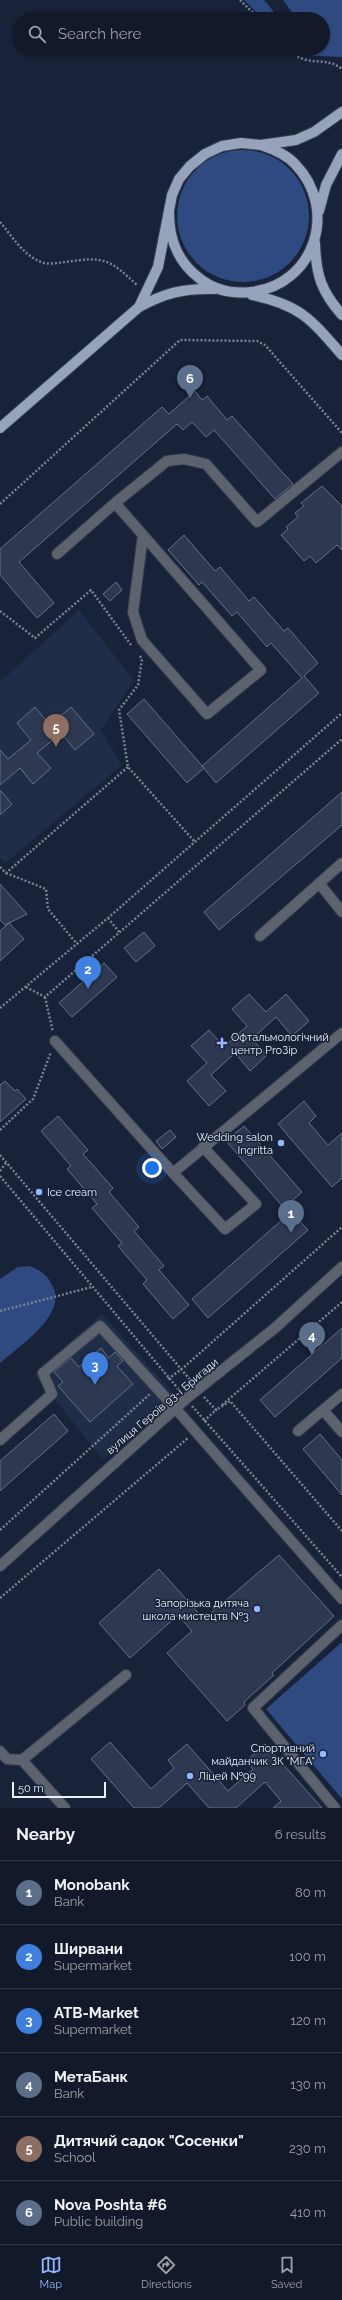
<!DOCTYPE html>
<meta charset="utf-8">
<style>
:root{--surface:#121a2a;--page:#1b2332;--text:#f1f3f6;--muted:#9ca1a8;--line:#313847;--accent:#94b7fd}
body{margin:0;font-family:Raleway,sans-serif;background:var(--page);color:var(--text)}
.scale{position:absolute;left:12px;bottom:10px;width:94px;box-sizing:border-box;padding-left:4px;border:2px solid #eaf0fc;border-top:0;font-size:11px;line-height:14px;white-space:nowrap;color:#eaf0fc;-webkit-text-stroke:3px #182238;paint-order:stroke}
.you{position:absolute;left:152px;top:1168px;width:14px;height:14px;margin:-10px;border:3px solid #fff;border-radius:50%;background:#1a73e8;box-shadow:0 0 0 6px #1a73e833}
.badge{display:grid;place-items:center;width:26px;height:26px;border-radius:50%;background:var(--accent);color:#fff;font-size:13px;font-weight:700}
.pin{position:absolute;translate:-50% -33px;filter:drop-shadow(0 1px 2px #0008)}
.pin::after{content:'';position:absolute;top:21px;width:14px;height:12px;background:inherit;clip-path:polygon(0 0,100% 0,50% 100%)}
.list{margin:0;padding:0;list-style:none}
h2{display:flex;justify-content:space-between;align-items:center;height:52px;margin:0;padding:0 16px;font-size:17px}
h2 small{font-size:13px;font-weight:400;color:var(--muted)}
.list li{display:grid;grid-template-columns:26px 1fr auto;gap:12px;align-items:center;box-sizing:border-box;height:64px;padding:0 16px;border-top:1px solid var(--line)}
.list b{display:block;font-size:15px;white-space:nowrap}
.list p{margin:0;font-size:13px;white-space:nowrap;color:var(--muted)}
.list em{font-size:13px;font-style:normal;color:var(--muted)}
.icon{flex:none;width:22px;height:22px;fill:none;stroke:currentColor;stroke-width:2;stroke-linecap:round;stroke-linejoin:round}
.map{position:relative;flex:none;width:342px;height:1808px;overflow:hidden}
.search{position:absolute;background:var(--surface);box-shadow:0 1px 3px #0004;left:12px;right:12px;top:12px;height:44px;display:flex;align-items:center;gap:10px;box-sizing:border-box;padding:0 14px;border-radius:22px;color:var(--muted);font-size:15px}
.sheet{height:436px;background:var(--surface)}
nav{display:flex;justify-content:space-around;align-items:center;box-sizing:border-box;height:56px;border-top:1px solid var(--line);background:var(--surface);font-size:11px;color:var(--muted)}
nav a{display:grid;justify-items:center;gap:2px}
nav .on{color:var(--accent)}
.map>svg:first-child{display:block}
.built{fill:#202d48}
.green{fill:#2f4981}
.building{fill:#2e3951;stroke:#64718b}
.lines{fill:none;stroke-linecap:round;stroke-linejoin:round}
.minor-casing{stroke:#353f53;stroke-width:12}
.major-casing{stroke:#353f53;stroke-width:12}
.path{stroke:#7a8293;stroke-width:2.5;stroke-dasharray:2 2;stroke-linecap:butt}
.minor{stroke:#5d636e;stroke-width:10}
.major{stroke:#97a3ba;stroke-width:10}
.poi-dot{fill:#94b7fd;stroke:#182238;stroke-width:1.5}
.labels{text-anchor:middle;stroke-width:3;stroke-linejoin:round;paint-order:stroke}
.poi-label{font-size:11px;fill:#eaf0fc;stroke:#182238;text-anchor:start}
.street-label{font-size:11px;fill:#eaf0fc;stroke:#182238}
</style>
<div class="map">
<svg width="342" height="1808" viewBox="0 0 342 1808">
<rect width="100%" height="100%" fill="#182238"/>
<path class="built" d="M79 610 134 681 101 730 122 765 5 863 0 858V682Z
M102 1314 175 1395 103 1459 34 1374Z"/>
<path class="green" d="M244 0H264L280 19H263Z
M283 0H342V57L297 55 291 49H323V19H297Z
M177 216a66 66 0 1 1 132 0a66 66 0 1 1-132 0Z
M29 1266C40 1270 47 1274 52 1285 69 1314 19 1346 0 1363V1279L18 1267Z
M342 1642V1799L266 1709Z"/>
<path class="building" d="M195 391 202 400 207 396 227 420 232 416 293 484 275 499 214 430 206 437 192 422 183 430 177 424 19 562 54 603 37 618 0 575V549L162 407 169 414Z
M322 486 342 506V550L337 545 316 563 310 556 304 561 281 535 288 529 286 527 298 517 295 513 304 506 301 503Z
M184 535 215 571 220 567 249 601 254 597 284 631 288 628 318 663 304 676 319 693 216 783 202 766 302 678 271 643 267 647 237 612 232 616 202 582 199 585 168 550Z
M116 582 122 590 110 601 103 594Z
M144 699 204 768 187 783 127 714Z
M35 707 50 725 71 707 94 734 75 750 61 733 37 753 51 768 33 784 20 768 0 785V750L8 759 31 740 17 723Z
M0 790 12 804 0 815Z
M342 792V825L219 930 204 912Z
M0 884 27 914 9 923 24 939 0 961V931L9 923 5 925 0 920Z
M144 932 155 946 136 962 124 948Z
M104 963 117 977 72 1017 59 1003Z
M249 994 266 1012 286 994 309 1021 292 1036 276 1017 252 1039 267 1055 250 1071 235 1053 211 1075 226 1091 209 1106 187 1081 207 1063 191 1046 209 1030 224 1047 247 1026 232 1009Z
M5 1081 15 1091 17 1089 26 1099 0 1122V1085Z
M304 1101 316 1116 309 1123 328 1145 342 1133V1178L332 1187 278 1124Z
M58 1116 88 1150 83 1154 113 1188 109 1192 139 1227 134 1231 164 1266 159 1270 189 1305 173 1319 143 1284 147 1280 118 1246 122 1243 92 1208 97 1204 67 1169 71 1166 41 1131Z
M244 1126 302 1192 284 1208 226 1141Z
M170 1130 176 1137 162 1149 156 1141Z
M291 1212 308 1230 208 1318 192 1299Z
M342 1328V1358L275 1417 260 1400Z
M101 1348 109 1358 115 1352 123 1361 117 1366 133 1384 90 1422 58 1386 63 1382 54 1372 71 1358 79 1367Z
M54 1414 68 1431 0 1491V1461Z
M320 1434 342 1460V1495L303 1449Z
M279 1555 334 1616 272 1673 274 1675 244 1702 245 1705 227 1721 167 1653 192 1631 178 1615 130 1658 99 1623 159 1569 204 1619Z
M110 1742 151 1789 174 1768 168 1760 187 1744 228 1791 253 1769 246 1761 265 1744 322 1808H273L281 1801 265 1782 236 1808H209L187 1783 159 1808H134L91 1759Z"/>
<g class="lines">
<defs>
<path id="minor" d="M115 503 261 670 207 714 142 640 133 612 143 535
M57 554 115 503 167 461 184 459 206 464 257 522 342 452
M319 883 342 912
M260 936 342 863
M55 1041 173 1173 342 1033
M173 1173 225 1229 256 1204 203 1147
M323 1410 342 1432
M298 1431 342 1394
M0 1440 52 1394 43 1373 100 1326 176 1409 342 1599
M0 1566 187 1398 275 1328 342 1267
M0 1751 7 1759 22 1760 126 1675
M22 1760 65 1808
M335 1808 253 1708 342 1625"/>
<path id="major" d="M319 211 326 185 342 154
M169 212C169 239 177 261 199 278 214 290 233 294 251 292 315 285 339 209 295 164 286 154 273 149 261 145
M315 243C316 275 321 291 342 315
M252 295C300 305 311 319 342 355
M139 307 158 267 172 195 179 179 190 166 205 154 222 146 241 143 261 145 296 140 314 132 342 112
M0 428 139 307C165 293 184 288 214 289"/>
</defs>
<use href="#minor" class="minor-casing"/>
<use href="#major" class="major-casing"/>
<path class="path" d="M240 0 259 19
M288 49C307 69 325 55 342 69
M0 222C12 236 23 255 41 262 48 265 58 263 65 262 105 256 109 259 138 286
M0 504 180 340 257 341 265 345 342 433
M0 611 35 638 91 590 131 645
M140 656 142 659 138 685 119 710 128 767 195 842
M0 867 6 873 128 767
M6 873 46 889 48 909 77 944
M108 918 120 933
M26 987 45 997 342 739
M45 997 53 1032
M0 1008 108 918 342 713
M0 1130 33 1099 51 1052
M0 1155 192 1382
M0 1171 6 1163
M0 1176 180 1391
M0 1311 92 1287
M168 1379 183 1368 342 1227
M204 1397 216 1410 230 1401 342 1531
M222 1405 342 1302
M192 1406 342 1577
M204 1421 217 1409
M0 1530 150 1394
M0 1598 188 1438"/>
<use href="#minor" class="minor"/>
<use href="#major" class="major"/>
</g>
<g class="poi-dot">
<path d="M220 1037h4v4h4v4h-4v4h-4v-4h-4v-4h4z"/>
<circle cx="281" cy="1143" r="4"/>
<circle cx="39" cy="1192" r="4"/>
<circle cx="257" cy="1609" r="4"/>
<circle cx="323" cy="1754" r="4"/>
<circle cx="190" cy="1776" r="4"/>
</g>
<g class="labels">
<g class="poi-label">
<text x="231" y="1041">Офтальмологічний<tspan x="231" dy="13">центр ProЗір</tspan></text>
<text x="273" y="1141" text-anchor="end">Wedding salon<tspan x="273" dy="13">Ingritta</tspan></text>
<text x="47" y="1196">Ice cream</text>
<text x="249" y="1607" text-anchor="end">Запорізька дитяча<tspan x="249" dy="13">школа мистецтв №3</tspan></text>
<text x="315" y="1752" text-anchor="end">Спортивний<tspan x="315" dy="13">майданчик ЗК "МГА"</tspan></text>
<text x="198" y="1780">Ліцей №99</text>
</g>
<g class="street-label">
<text transform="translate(162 1406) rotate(-40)" y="4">вулиця Героїв 93-ї Бригади</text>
</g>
</g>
</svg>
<div class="scale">50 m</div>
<div class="you"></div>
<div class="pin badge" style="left:291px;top:1233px;background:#5c6f8a">1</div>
<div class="pin badge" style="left:88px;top:989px;background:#3f7fe0">2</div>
<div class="pin badge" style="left:95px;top:1385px;background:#3f7fe0">3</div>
<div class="pin badge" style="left:312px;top:1355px;background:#5c6f8a">4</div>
<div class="pin badge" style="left:56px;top:747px;background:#8d6e63">5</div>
<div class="pin badge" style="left:190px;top:398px;background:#5c6f8a">6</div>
<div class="search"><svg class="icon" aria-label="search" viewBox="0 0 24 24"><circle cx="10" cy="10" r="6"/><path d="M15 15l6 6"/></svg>Search here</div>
</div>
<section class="sheet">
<h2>Nearby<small>6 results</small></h2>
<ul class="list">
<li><span class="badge" style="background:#5c6f8a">1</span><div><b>Monobank</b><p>Bank</p></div><em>80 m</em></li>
<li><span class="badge" style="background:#3f7fe0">2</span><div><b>Ширвани</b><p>Supermarket</p></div><em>100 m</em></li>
<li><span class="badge" style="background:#3f7fe0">3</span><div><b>ATB-Market</b><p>Supermarket</p></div><em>120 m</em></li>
<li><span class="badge" style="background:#5c6f8a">4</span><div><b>МетаБанк</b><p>Bank</p></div><em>130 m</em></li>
<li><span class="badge" style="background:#8d6e63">5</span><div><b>Дитячий садок &quot;Сосенки&quot;</b><p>School</p></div><em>230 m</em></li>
<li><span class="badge" style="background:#5c6f8a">6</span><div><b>Nova Poshta #6</b><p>Public building</p></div><em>410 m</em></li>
</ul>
</section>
<nav>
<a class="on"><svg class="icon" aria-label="map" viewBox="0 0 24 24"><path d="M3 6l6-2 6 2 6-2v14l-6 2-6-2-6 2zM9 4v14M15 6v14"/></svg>Map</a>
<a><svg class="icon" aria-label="directions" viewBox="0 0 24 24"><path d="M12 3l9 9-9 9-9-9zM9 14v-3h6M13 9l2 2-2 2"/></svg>Directions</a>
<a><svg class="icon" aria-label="saved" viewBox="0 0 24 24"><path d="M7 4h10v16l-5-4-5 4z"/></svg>Saved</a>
</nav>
